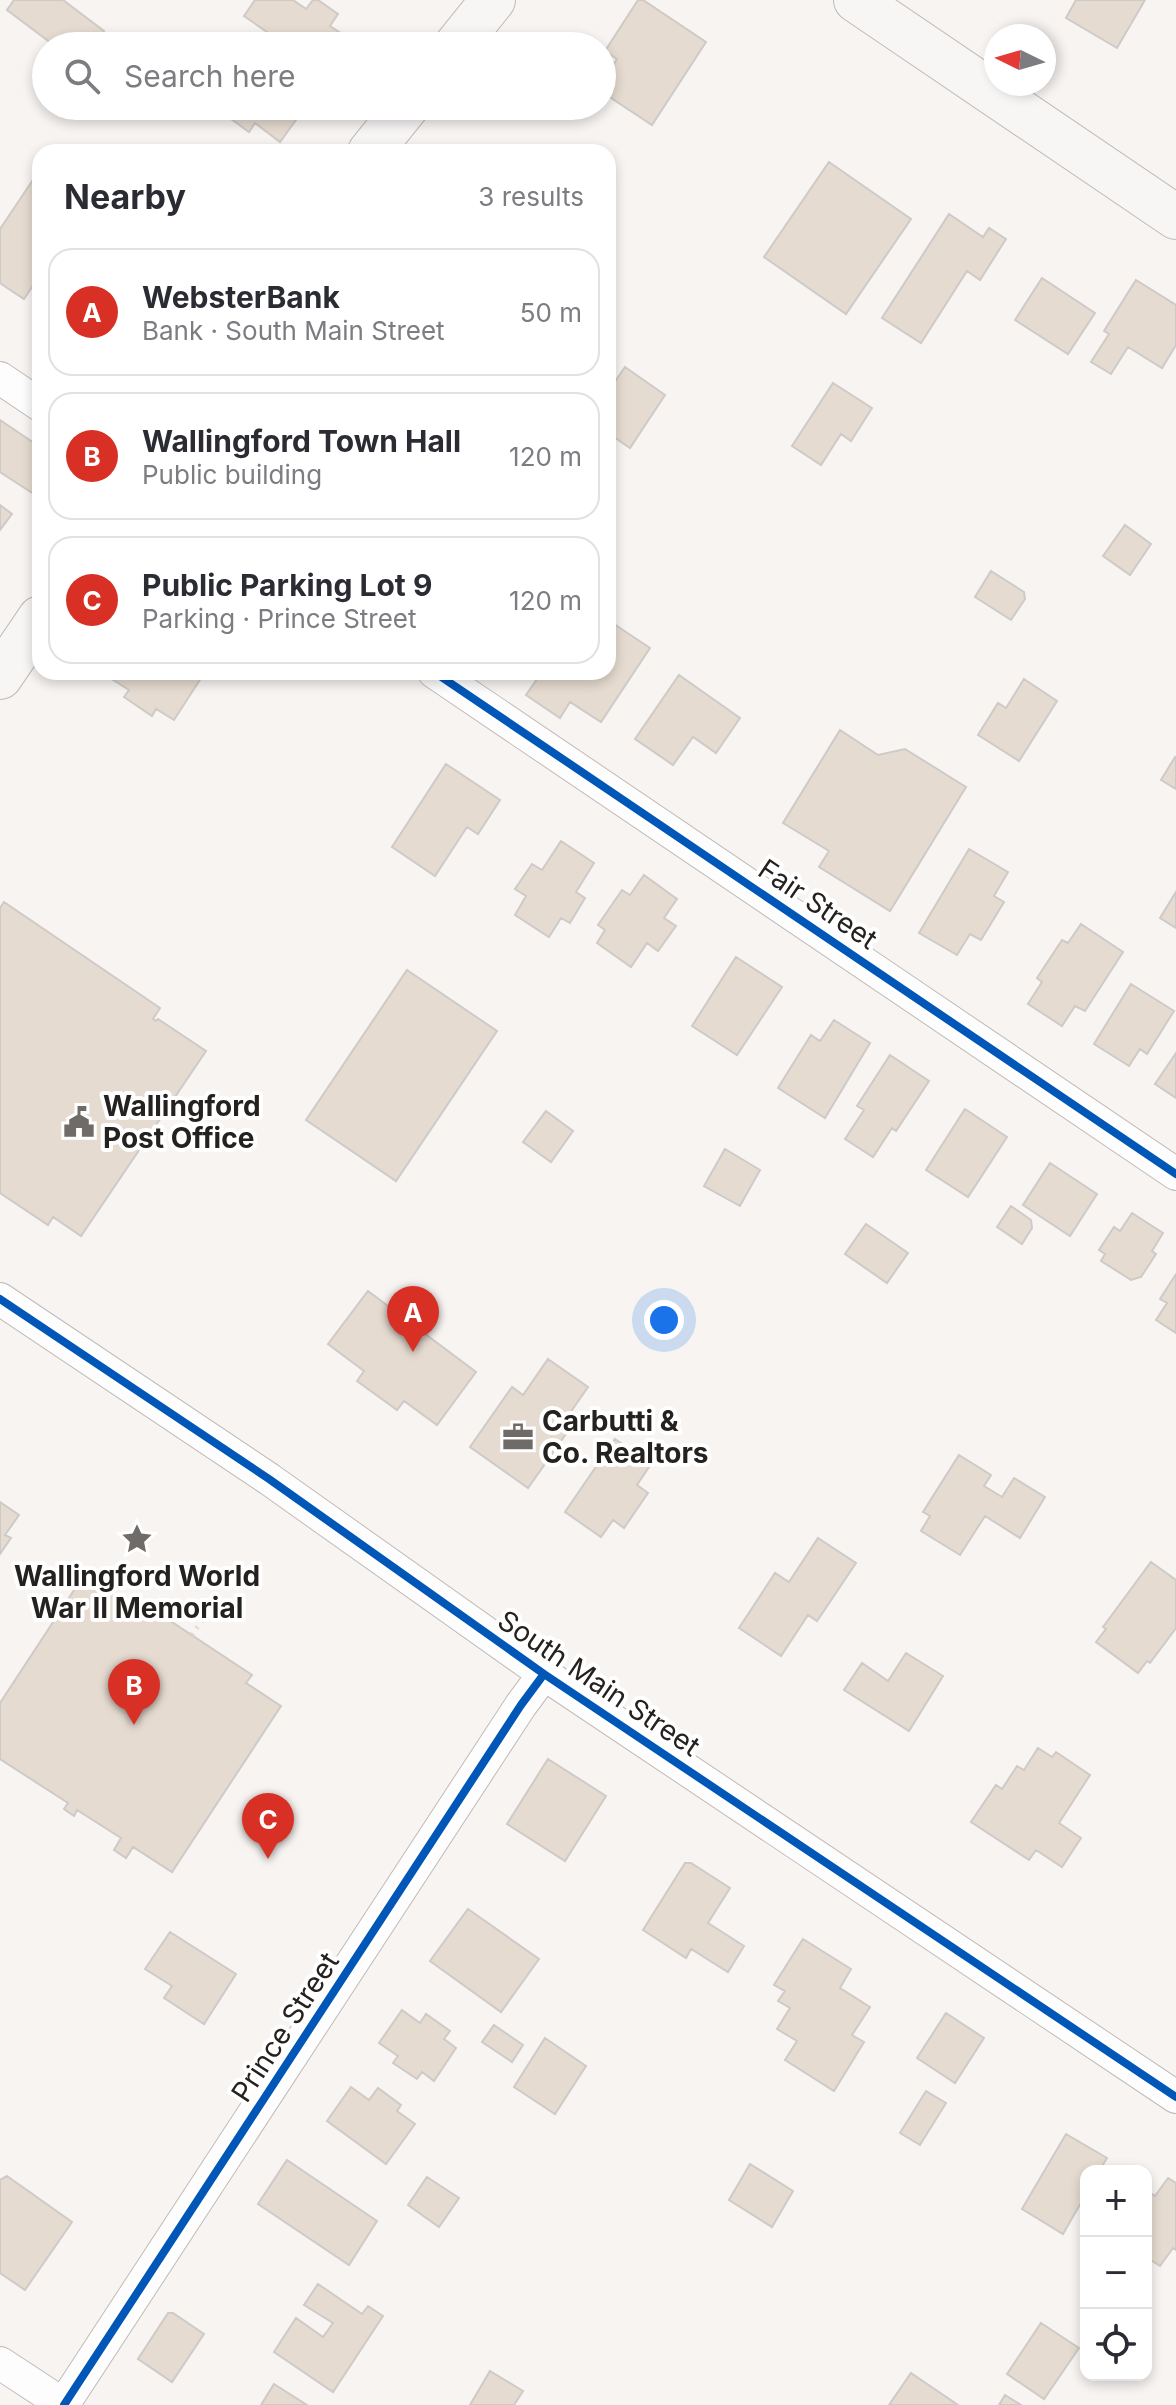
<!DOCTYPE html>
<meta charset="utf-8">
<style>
:root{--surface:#fff;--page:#f2f2f3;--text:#2b2b33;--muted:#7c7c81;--line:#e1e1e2;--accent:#d93025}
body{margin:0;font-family:Inter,sans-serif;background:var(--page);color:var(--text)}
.controls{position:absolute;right:24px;bottom:24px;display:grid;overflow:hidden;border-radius:16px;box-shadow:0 4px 12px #0003}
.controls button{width:72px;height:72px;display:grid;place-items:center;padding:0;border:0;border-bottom:2px solid var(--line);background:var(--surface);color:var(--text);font:40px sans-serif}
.compass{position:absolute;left:984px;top:24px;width:72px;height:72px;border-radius:50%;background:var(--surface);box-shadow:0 4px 12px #0003;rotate:275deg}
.you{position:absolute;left:664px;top:1320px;width:28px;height:28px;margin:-20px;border:6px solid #fff;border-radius:50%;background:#1a73e8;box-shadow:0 0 0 12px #1a73e833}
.badge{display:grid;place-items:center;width:52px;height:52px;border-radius:50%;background:var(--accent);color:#fff;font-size:26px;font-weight:700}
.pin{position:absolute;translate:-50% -66px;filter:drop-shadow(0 2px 4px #0008)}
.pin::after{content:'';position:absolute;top:42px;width:28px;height:24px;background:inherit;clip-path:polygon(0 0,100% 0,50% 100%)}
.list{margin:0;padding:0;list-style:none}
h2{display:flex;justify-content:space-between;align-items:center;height:104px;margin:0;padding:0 32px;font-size:34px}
h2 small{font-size:26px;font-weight:400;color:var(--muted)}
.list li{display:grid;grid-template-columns:52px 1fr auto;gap:24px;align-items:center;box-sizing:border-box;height:128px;margin:0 16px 16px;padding:0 16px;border:2px solid var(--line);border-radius:24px}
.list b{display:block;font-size:30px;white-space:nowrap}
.list p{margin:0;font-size:26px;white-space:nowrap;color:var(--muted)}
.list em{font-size:26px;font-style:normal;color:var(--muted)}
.icon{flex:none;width:44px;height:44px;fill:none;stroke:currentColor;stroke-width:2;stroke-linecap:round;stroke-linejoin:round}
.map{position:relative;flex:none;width:1176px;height:2405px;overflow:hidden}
.search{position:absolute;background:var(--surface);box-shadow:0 4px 12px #0003;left:32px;top:32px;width:584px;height:88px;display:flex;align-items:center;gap:20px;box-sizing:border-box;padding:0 28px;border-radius:44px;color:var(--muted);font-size:30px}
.panel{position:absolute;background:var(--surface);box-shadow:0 4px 12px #0003;left:32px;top:144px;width:584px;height:536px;border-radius:24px}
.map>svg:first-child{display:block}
.building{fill:#e6dbd0;stroke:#cdcac8;stroke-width:2}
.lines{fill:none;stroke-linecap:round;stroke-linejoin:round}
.minor-casing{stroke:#bfbbb9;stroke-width:34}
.secondary-casing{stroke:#bfbbb9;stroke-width:46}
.path{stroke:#dcdad9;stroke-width:5;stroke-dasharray:2 6;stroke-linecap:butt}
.minor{stroke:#fefdfd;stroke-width:32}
.secondary{stroke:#f8f5f5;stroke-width:44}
.cycleway-casing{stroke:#fff;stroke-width:13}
.cycleway{stroke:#0057b8;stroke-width:8}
.labels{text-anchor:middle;stroke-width:8;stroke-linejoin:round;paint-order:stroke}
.street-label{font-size:28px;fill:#24211f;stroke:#fff}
.poi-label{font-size:28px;font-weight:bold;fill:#24211f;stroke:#fff;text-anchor:start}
</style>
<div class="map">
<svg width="1176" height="2405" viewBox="0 0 1176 2405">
<rect width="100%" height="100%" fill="#f8f4f2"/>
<path class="building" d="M14 0H63L104 31 93 46H55L7 10Z
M255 0H293L306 9 313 0H318L338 14 330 26 345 36 337 46H287L244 16Z
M638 0H643L706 42 652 125 602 92V81L617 59 605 51Z
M1076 0H1145L1117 48 1066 18Z
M218 106H306L280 142 255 123 249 132 216 108Z
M829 162 911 219 846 314 764 257Z
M39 171 40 275 24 299 0 283V229Z
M949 214 983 237 989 228 1006 239 980 280 967 271 921 343 882 318Z
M1042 278 1095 313 1068 354 1015 320Z
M1136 280 1176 305V345L1162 368 1128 347 1111 374 1091 362 1109 334 1104 331Z
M625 367 665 395 630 448 608 433V392Z
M833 383 872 408 851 441 841 434 821 465 792 446Z
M0 420 40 447V498L0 472Z
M0 505 12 514 0 530Z
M1125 525 1151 544 1130 575 1103 556Z
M991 571 1024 592 1025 599 1011 620 975 597Z
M608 620 650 648 601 722 570 702 560 718 526 695 537 679 526 672H608Z
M110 672H205L174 720 156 709 152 716 124 697 129 690 107 676Z
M679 675 740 718 716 753 693 737 673 765 635 739Z
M1024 679 1057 701 1019 761 978 735 998 703 1006 708Z
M840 730 878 755 905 749 966 787 890 911 819 867 829 851 783 823Z
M1175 757 1176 758V789L1161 780Z
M446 764 500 800 478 834 467 827 435 876 392 847Z
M561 841 594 863 576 892 585 898 570 923 561 918 549 937 515 915 526 896 515 889 532 864 542 870Z
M969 849 1008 872 994 896 1004 902 981 940 970 934 957 955 919 933Z
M644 875 677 899 664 918 676 926 658 951 647 943 631 967 597 943 605 930 598 925 622 890 630 895Z
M1176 892V928L1160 918Z
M4 902 160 1008 153 1019 156 1021 158 1019 206 1051 81 1236 53 1217 48 1225 0 1193V908Z
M1081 924 1123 952 1085 1011 1075 1006 1062 1026 1028 1004 1042 982 1037 978 1062 940 1068 943Z
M736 957 782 987 737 1055 692 1026Z
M407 970 497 1031 396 1181 306 1120Z
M1131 984 1174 1011 1147 1054 1140 1049 1129 1066 1094 1044Z
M834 1020 870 1043 825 1118 778 1088 811 1035 820 1041Z
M1176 1053V1098L1155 1084Z
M890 1055 929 1081 896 1131 892 1128 873 1157 845 1139 864 1110 857 1106Z
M965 1109 1007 1137 968 1197 926 1170Z
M546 1111 573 1131 551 1162 523 1142Z
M725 1149 760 1170 740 1206 704 1186Z
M1050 1163 1097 1194 1070 1236 1023 1205Z
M1011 1206 1031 1220 1032 1228 1022 1244 997 1227Z
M1132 1213 1163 1233 1152 1251 1156 1254 1141 1277 1131 1280 1101 1261 1105 1254 1099 1250 1114 1227 1120 1231Z
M866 1224 908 1253 887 1283 845 1254Z
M1176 1274V1333L1156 1320 1167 1303 1160 1299Z
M368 1291 476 1372 437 1425 404 1401 397 1410 357 1381 364 1371 328 1344Z
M548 1359 588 1387 561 1426 568 1431 528 1488 470 1447 512 1387 523 1395Z
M615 1439 651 1464 637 1485 648 1493 624 1528 613 1520 601 1537 565 1512Z
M959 1455 991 1475 984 1486 1002 1497 1014 1478 1045 1497 1020 1538 985 1516 960 1555 921 1531 930 1516 923 1512Z
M0 1502 19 1515 5 1535 11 1538 0 1554Z
M818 1538 856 1563 817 1621 808 1615 781 1656 739 1628 775 1573 789 1582Z
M1151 1562 1176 1580V1628L1150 1663 1147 1661 1138 1673 1096 1642 1106 1629 1103 1627Z
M84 1575 126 1603 131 1595 252 1675 246 1683 281 1706 172 1872 133 1847 126 1858 114 1850 121 1838 77 1810 74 1816 64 1809 68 1803 0 1759V1703Z
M906 1653 943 1676 909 1731 844 1690 862 1663 888 1681Z
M1038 1748 1052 1757 1056 1752 1090 1775 1059 1823 1081 1838 1062 1867 1036 1850 1029 1860 971 1822 996 1785 1002 1789 1017 1766 1024 1770Z
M548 1759 606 1796 565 1861 507 1824Z
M685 1863H691L730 1888 708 1923 744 1946 728 1972 691 1949 686 1958 643 1930Z
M468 1909 539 1959 501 2012 430 1961Z
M170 1932 236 1974 204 2024 164 1998 172 1986 145 1969Z
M803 1939 851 1969 840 1988 870 2007 852 2035 864 2042 834 2091 785 2060 797 2041 777 2029 790 2008 778 2001 785 1991 774 1985Z
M402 2010 420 2023 426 2014 450 2031 444 2039 456 2048 434 2081 422 2072 417 2079 393 2063 398 2056 379 2043Z
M946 2013 984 2038 955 2083 917 2058Z
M494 2025 523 2045 512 2062 482 2042Z
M545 2038 586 2066 555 2114 514 2087Z
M351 2087 369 2100 378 2088 401 2105 397 2111 415 2124 386 2164 327 2121Z
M926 2091 946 2103 920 2145 900 2133Z
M1066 2134 1107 2158 1099 2171H1086V2194L1063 2234 1022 2209Z
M287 2160 377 2221 349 2265 258 2204Z
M750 2164 793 2191 772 2227 729 2200Z
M7 2176 72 2222 25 2290 0 2273V2180Z
M427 2177 459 2198 439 2227 408 2205Z
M1168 2178 1176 2183V2250L1173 2248 1160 2266 1146 2257V2190L1155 2196Z
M318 2284 362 2314 368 2306 383 2316 333 2392 274 2352 296 2318 323 2337 333 2323 304 2305Z
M168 2313H173L204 2334 172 2382 138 2359Z
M1041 2323 1079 2348 1044 2399 1007 2374Z
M490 2371 523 2391 514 2405H470Z
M911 2373 958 2405H889Z
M274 2384 307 2405H261Z
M1005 2395 1021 2405H999Z"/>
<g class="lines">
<defs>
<path id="minor" d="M0 378 40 405
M434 672 1176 1174
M0 1299 269 1479 544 1674 1176 2097
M0 2363 64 2405
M63 2405 521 1705 544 1674"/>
<path id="secondary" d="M856 0 1176 217
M456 46 493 0
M370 152 407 106
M0 677 40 618"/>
</defs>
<use href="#minor" class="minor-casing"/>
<use href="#secondary" class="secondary-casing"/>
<path class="path" d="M192 1635 203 1619"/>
<use href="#minor" class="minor"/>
<use href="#secondary" class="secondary"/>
<defs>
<path id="cycleway" d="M434 672 1176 1174
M0 1299 269 1479 544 1674 1176 2097
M64 2405 521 1705 544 1674"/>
</defs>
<use href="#cycleway" class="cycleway-casing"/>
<use href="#cycleway" class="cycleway"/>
</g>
<defs>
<symbol id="civic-bare" viewBox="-9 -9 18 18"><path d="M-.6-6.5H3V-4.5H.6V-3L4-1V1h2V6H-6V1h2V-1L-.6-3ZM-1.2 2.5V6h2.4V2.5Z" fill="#6e6b69" stroke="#fff" stroke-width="2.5" paint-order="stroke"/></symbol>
<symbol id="office-bare" viewBox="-9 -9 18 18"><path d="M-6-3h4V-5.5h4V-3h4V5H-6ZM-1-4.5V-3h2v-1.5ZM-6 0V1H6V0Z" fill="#6e6b69" stroke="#fff" stroke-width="2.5" paint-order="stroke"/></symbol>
<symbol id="sight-bare" viewBox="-9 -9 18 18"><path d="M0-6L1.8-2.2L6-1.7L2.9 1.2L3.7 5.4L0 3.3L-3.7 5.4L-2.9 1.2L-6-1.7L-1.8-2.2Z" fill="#6e6b69" stroke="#fff" stroke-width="2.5" paint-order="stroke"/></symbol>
</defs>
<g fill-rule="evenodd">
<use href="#civic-bare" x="57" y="1100" width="44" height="44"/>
<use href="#office-bare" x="496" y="1415" width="44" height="44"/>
<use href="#sight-bare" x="115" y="1517" width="44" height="44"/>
</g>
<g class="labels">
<g class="street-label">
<text transform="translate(818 904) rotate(34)" y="10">Fair Street</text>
<text transform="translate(599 1683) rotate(34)" y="10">South Main Street</text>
<text transform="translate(285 2027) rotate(-57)" y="10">Prince Street</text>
</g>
<g class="poi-label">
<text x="103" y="1116">Wallingford<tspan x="103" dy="32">Post Office</tspan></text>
<text x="542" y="1431">Carbutti &amp;<tspan x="542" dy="32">Co. Realtors</tspan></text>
<text x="137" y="1586" text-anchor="middle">Wallingford World<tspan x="137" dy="32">War II Memorial</tspan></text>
</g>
</g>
</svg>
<div class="controls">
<button>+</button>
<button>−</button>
<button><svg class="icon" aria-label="locate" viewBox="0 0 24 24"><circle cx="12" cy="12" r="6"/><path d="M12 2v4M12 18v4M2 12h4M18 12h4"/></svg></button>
</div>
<svg class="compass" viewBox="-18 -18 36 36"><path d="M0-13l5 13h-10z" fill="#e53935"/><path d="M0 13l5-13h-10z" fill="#7c7c81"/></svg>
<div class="you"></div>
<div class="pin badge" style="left:413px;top:1352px">A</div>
<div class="pin badge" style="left:134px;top:1725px">B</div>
<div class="pin badge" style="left:268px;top:1859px">C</div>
<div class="search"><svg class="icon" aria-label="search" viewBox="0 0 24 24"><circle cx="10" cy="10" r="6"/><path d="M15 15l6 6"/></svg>Search here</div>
<section class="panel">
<h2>Nearby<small>3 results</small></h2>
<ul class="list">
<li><span class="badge">A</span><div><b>WebsterBank</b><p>Bank · South Main Street</p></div><em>50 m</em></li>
<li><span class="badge">B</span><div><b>Wallingford Town Hall</b><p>Public building</p></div><em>120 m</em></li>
<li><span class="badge">C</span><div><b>Public Parking Lot 9</b><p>Parking · Prince Street</p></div><em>120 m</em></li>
</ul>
</section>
</div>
